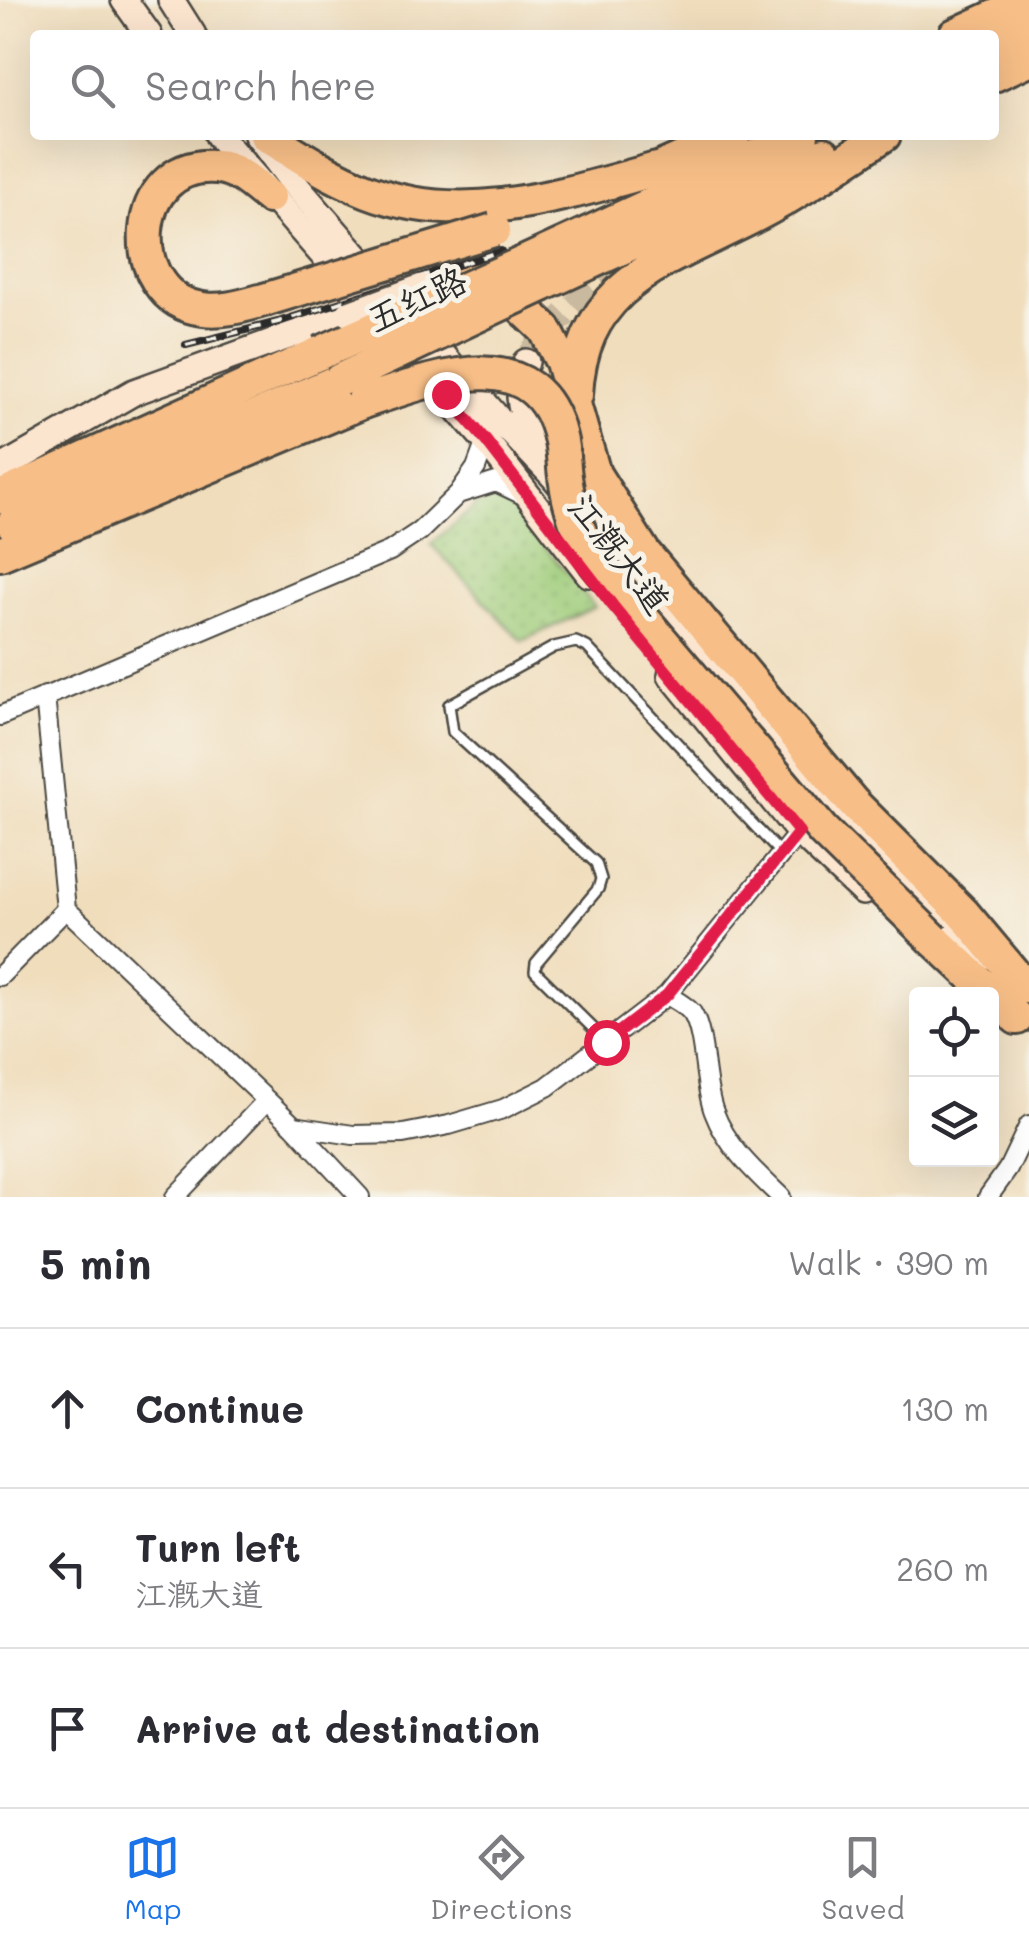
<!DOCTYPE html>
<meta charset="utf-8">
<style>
:root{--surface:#fff;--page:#f2f2f3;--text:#2b2b33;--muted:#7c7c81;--line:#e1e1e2;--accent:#1a73e8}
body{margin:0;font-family:Mali,"LXGW WenKai TC",sans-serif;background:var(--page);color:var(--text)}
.controls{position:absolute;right:30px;bottom:30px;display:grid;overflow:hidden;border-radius:10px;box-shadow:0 10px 40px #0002}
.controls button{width:90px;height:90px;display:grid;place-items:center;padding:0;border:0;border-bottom:2px solid var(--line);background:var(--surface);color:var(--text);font:50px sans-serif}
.stop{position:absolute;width:30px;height:30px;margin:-22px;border:8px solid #e11d48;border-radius:50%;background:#fff}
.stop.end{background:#e11d48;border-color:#fff;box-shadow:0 2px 10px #0008}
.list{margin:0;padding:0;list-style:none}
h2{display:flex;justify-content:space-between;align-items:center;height:130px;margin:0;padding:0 40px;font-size:42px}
h2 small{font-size:32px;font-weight:400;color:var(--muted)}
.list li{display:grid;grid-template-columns:65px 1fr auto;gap:30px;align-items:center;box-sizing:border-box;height:160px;padding:0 40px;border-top:2px solid var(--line)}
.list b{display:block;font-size:38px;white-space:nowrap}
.list p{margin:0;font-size:32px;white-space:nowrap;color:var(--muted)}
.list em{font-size:32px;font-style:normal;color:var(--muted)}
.icon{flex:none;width:55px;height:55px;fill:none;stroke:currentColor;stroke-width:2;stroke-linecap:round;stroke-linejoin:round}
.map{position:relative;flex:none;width:1029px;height:1197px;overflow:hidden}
.search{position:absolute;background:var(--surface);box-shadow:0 10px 40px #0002;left:30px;right:30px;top:30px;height:110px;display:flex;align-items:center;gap:25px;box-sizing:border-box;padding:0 35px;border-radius:10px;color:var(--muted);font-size:38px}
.sheet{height:610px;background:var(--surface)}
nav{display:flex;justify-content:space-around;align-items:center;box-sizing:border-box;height:140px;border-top:2px solid var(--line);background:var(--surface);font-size:28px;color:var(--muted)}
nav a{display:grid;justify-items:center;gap:5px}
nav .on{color:var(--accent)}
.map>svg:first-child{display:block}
.park{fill:url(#park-dots);stroke:#667c54;stroke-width:2.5}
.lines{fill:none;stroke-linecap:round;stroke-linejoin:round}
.secondary-tunnel{stroke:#c9b99f;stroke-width:25;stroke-dasharray:25 12;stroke-linecap:butt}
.lane-casing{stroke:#494641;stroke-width:14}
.street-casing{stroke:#494641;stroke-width:22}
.secondary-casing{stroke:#494641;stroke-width:30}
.highway-casing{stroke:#494641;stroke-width:38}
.lane{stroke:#fff;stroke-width:9}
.street{stroke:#fff;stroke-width:18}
.secondary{stroke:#fce5cf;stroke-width:25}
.highway{stroke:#f7be87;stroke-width:32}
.rail-casing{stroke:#2b2b2b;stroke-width:8}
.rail{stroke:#f7f3e8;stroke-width:4;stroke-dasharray:11;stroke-linecap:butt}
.secondary-bridge-casing{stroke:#494641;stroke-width:30;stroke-linecap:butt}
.highway-bridge-casing{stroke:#494641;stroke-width:38;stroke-linecap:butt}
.secondary-bridge{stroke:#fce5cf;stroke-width:25}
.highway-bridge{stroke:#f7be87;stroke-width:32}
.route{stroke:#e11d48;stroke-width:12}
.labels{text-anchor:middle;stroke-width:10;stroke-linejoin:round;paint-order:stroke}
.street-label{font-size:35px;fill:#2b2b2b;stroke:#f7f3e8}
</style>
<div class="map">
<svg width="1029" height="1197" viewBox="0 0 1029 1197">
<defs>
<pattern id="park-dots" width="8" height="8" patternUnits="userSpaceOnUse" patternTransform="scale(2.5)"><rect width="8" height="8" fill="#a0ce7d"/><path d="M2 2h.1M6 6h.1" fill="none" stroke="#8ab16c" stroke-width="1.8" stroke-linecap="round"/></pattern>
</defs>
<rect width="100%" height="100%" fill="#f7f3e8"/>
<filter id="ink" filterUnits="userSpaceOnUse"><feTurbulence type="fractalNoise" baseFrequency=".01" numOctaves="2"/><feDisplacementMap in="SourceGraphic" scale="20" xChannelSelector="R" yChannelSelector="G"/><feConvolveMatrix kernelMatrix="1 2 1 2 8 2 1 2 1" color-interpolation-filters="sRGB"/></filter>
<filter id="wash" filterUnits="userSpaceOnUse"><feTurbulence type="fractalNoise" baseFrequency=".0048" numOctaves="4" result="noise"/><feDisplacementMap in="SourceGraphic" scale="40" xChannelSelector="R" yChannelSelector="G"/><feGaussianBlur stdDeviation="2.25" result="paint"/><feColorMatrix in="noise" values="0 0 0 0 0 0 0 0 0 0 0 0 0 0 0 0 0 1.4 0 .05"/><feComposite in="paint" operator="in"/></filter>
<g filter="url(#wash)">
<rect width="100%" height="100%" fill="#f0ddbc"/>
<path class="park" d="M489 499 510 505 595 607 522 641 431 544 480 502Z"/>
</g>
<g filter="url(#ink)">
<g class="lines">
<path class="secondary-tunnel" d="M526 362C554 314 603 283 647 252"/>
<defs>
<path id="lane" d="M606 1041 535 971 536 963 598 889 601 879 596 863 453 732 449 705 554 647 576 642 587 647 781 854"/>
<path id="street" d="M486 441 476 468 458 494 496 482 521 494
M0 716 390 551 420 531 458 494
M66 909 294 1126 360 1197
M0 976 66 909 45 696
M667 995C675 1000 686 1005 692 1013 706 1035 703 1084 714 1112 727 1147 755 1172 781 1197
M294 1126 353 1135 403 1134 449 1125 503 1109 547 1087 667 995 799 832
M175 1197 267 1100
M988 1197 1008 1169 1029 1125"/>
<path id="secondary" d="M124 0 149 35
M171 0 193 35
M218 135 486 441 589 574
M257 135 291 180 494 414 554 477 841 817 950 927 986 956
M526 362C512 398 524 418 539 452
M0 469 134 392 349 314
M671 675 799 832 863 892"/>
<path id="highway" d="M955 35 1029 1
M994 46 1029 30
M994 75 1029 59
M266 135C299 156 332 177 368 191 465 229 569 193 664 167
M647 174 734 135
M523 263 802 135
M449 277 470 275 495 282 545 329 562 362 594 474 644 553 852 802 963 913 1025 987
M542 285 824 154
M264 300C245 305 224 312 203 309 122 299 127 159 217 167 237 168 254 185 269 197
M576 395C581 278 674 259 760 213 803 190 843 162 884 135
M0 497 320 353
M13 524 340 380
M0 554 363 402
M934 940 1017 1018"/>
</defs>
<use href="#lane" class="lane-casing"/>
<use href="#street" class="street-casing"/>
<use href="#secondary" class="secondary-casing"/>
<use href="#highway" class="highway-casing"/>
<use href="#lane" class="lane"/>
<use href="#street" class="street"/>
<use href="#secondary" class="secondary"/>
<use href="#highway" class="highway"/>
<defs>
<path id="rail" d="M186 345 278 322 501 251"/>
</defs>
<use href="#rail" class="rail-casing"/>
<use href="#rail" class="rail"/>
<defs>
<path id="secondary-bridge" d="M349 314 422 287"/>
<path id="highway-bridge" d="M264 300 494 230
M320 353 523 263
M340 380 542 285
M363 402C430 380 536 336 560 437 564 452 563 468 566 483 570 512 581 538 596 563L823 831 934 940"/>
</defs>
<use href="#secondary-bridge" class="secondary-bridge-casing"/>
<use href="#highway-bridge" class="highway-bridge-casing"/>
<use href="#secondary-bridge" class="secondary-bridge"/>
<use href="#highway-bridge" class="highway-bridge"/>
</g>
</g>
<g class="lines" filter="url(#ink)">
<path class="route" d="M446 394 486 441 613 606 799 832 667 995 606 1042"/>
</g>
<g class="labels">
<g class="street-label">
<text transform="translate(417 300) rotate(-25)" y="12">五红路</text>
<text transform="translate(619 554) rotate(52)" y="12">江溉大道</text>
</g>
</g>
</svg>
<div class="controls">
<button><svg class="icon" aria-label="locate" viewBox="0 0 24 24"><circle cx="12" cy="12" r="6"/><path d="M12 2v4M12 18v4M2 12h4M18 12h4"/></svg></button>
<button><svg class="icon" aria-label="layers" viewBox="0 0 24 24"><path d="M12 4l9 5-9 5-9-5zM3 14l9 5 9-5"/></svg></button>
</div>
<div class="stop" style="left:606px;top:1042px"></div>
<div class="stop end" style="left:446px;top:394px"></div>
<div class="search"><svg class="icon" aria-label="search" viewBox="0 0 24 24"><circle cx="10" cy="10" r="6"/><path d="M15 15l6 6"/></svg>Search here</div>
</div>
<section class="sheet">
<h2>5 min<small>Walk · 390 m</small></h2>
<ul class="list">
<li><svg class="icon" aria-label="ahead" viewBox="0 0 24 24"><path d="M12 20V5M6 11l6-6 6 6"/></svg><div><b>Continue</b></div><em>130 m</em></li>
<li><svg class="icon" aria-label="left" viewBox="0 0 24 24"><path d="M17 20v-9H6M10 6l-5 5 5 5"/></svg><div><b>Turn left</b><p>江溉大道</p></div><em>260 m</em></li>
<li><svg class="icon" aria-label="arrive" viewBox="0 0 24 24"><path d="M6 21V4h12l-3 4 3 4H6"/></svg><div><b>Arrive at destination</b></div></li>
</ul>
</section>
<nav>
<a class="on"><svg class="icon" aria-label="map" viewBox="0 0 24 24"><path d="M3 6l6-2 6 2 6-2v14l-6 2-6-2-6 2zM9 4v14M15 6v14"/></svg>Map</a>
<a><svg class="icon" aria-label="directions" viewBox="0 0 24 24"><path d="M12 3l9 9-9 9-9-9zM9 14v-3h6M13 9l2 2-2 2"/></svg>Directions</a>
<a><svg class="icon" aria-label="saved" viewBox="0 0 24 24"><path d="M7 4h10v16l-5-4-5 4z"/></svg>Saved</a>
</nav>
